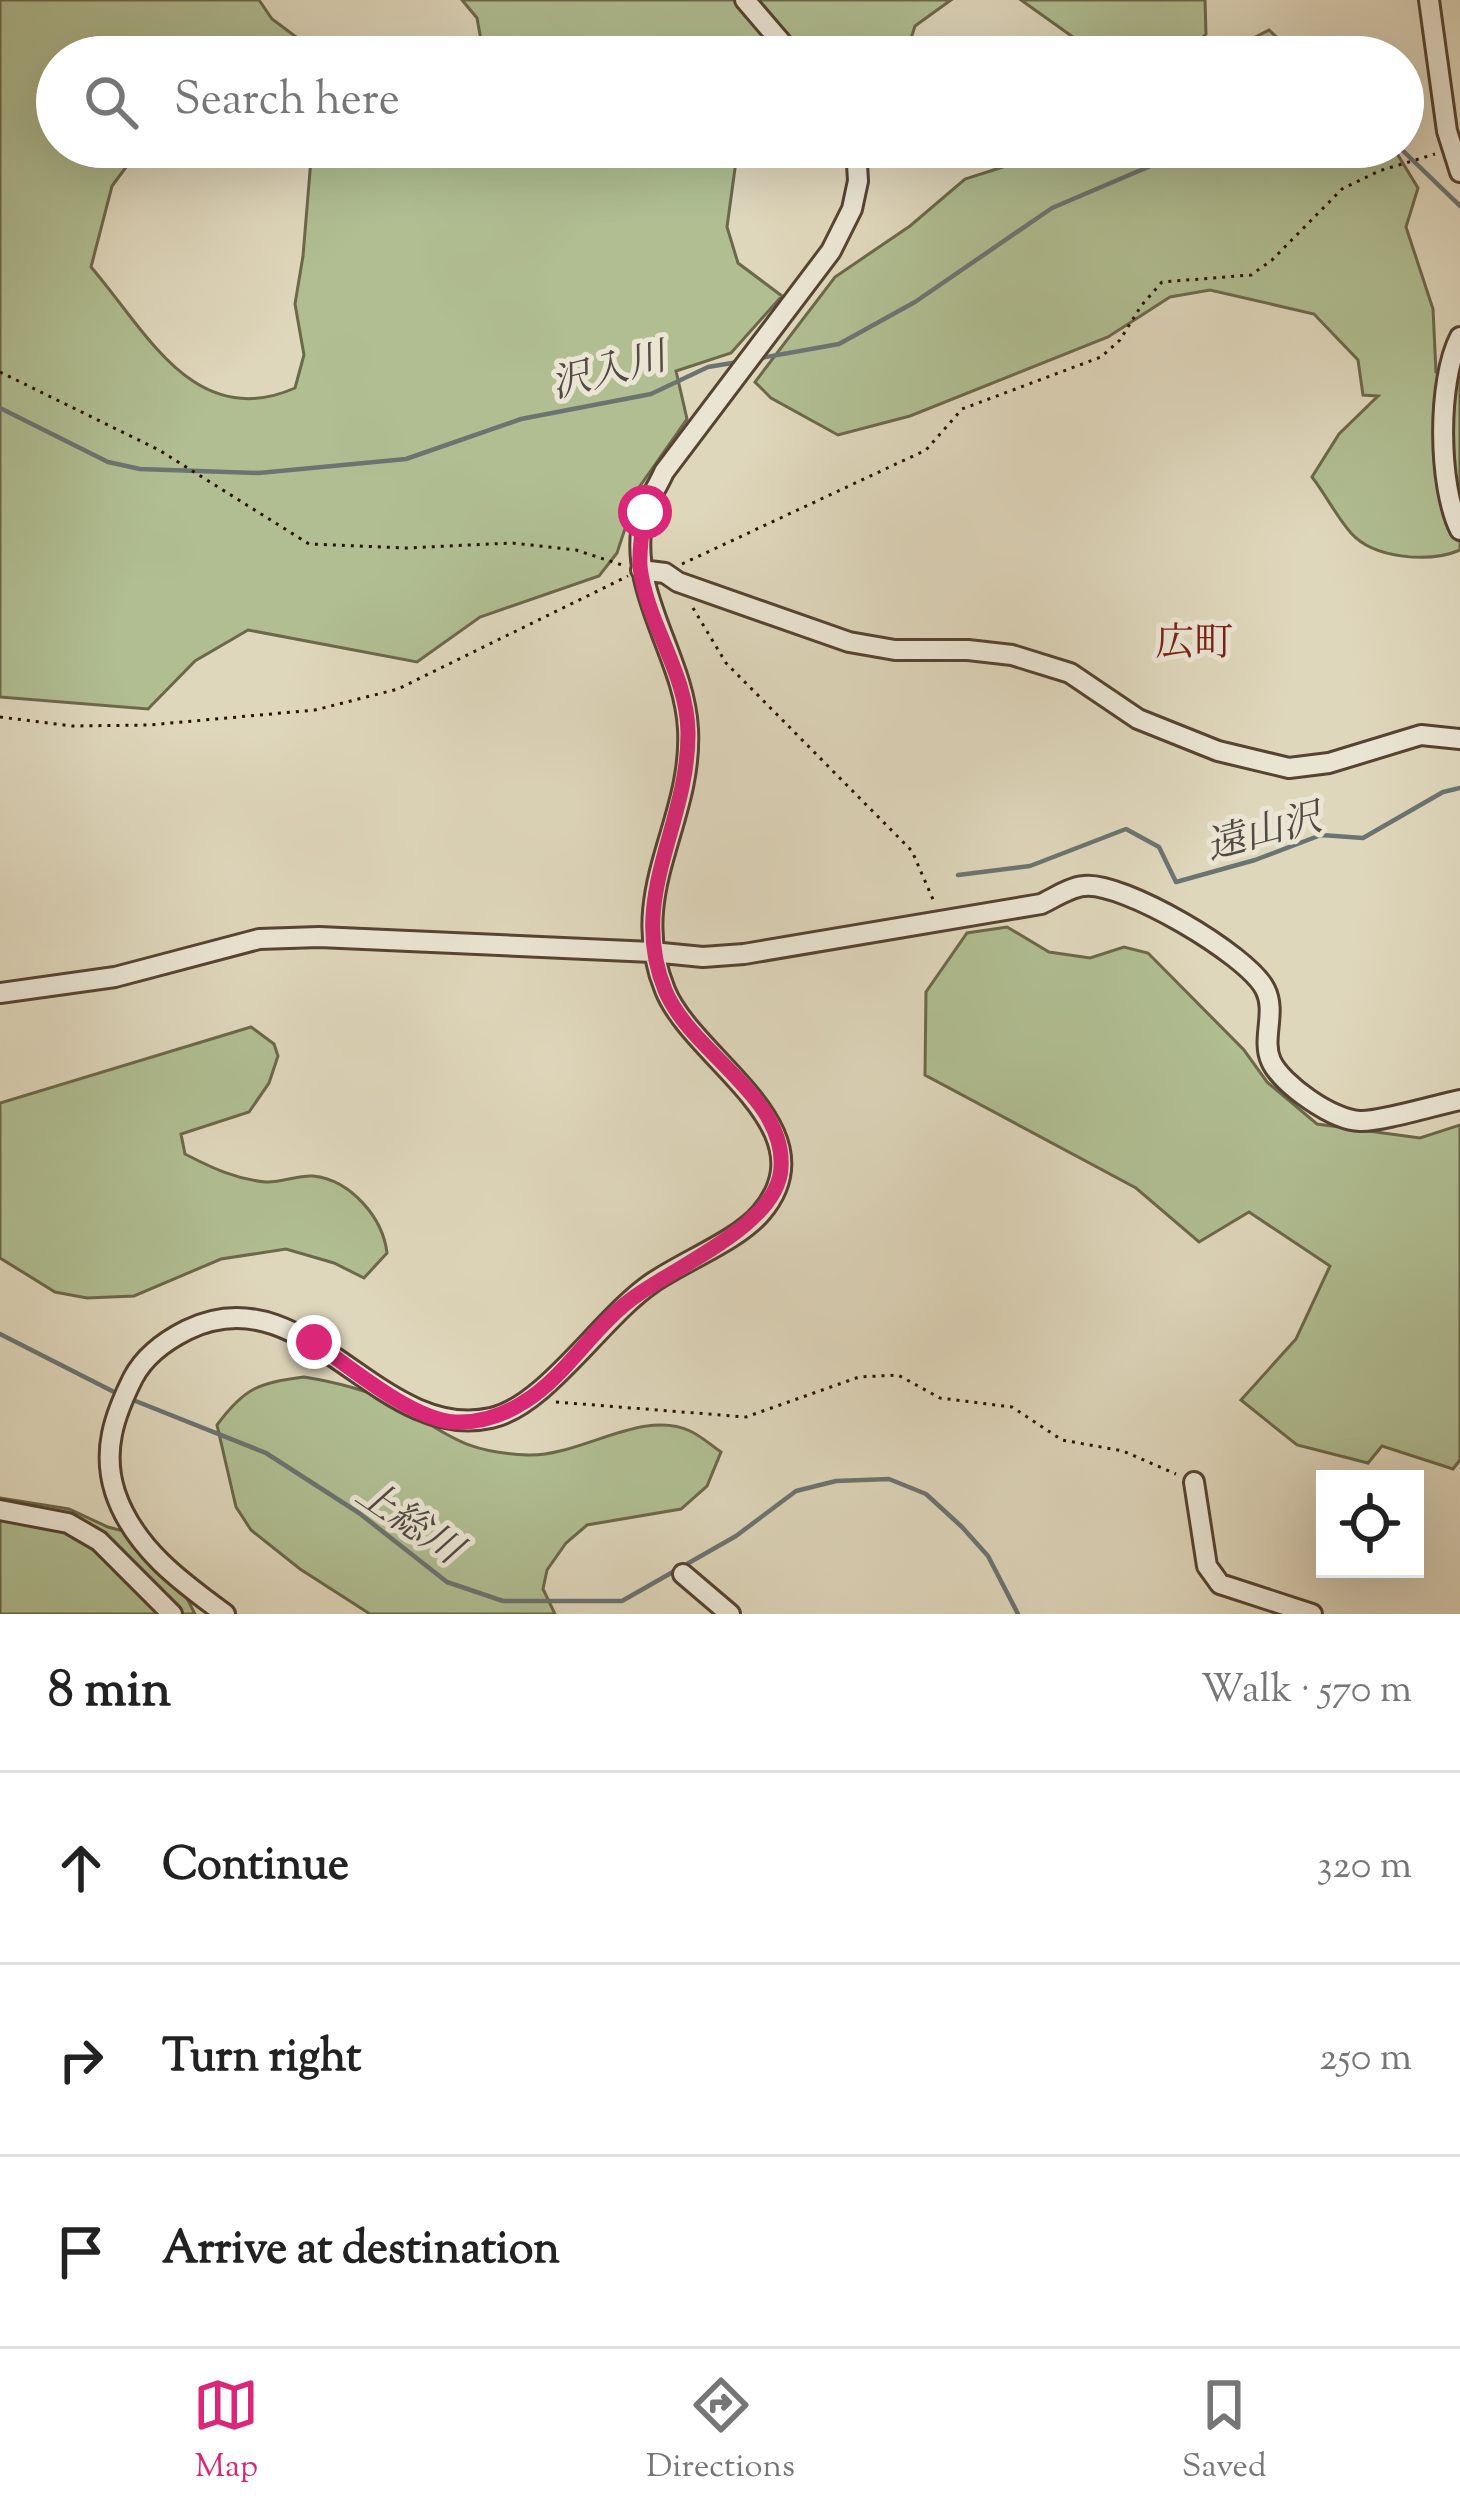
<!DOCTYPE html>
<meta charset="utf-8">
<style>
:root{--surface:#fff;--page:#f2f2f2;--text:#222;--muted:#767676;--line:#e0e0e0;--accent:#db2777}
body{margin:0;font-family:"Sorts Mill Goudy","Noto Serif JP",serif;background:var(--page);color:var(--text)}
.controls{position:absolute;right:36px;bottom:36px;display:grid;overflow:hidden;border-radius:0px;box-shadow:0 12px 48px #0002}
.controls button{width:108px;height:108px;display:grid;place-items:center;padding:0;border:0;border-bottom:3px solid var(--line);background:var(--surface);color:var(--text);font:60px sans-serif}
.stop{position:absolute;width:36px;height:36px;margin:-27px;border:9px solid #db2777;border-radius:50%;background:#fff}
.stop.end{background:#db2777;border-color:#fff;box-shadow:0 3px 12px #0008}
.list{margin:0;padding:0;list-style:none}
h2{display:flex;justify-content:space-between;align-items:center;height:156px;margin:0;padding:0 48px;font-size:51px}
h2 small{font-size:39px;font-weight:400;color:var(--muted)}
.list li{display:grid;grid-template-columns:78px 1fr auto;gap:36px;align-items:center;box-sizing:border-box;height:192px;padding:0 48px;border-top:3px solid var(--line)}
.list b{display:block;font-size:45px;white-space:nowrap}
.list em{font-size:39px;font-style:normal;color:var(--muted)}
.icon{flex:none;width:66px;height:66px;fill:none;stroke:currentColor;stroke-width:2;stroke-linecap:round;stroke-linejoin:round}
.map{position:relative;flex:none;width:1460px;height:1614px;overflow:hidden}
.search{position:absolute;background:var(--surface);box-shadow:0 12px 48px #0002;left:36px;right:36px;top:36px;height:132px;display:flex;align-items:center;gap:30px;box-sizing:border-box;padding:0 42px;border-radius:66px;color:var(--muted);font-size:45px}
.sheet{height:732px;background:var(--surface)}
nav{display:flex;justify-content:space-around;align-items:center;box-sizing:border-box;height:168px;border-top:3px solid var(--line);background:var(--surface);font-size:33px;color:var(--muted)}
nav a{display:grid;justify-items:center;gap:6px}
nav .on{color:var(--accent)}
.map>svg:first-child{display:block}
.green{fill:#b0be92;stroke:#6c684a;stroke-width:3}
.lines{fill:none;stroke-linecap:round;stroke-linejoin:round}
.stream{stroke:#6c7472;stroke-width:4.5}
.minor-casing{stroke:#564331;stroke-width:24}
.path{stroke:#291203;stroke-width:3;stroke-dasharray:3 6;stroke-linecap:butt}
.minor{stroke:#eae5d3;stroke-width:18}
.route{stroke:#db2777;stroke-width:15}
.labels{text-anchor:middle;stroke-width:10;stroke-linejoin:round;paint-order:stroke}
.water-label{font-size:39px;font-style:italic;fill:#504b44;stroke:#eae5d3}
.neighbourhood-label{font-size:39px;fill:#7a1f14;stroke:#eae5d3}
</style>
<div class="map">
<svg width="1460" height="1614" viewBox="0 0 1460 1614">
<rect width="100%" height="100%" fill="#dfd7bc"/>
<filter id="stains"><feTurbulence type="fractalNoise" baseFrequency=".00167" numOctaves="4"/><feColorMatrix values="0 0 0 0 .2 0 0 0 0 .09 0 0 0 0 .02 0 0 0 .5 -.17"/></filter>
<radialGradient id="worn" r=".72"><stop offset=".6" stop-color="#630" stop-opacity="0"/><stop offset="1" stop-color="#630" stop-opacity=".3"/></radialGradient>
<path class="green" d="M0 0H259L272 19 323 57H57V147H141L112 186 91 267C147 332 195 432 295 388L304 355 295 304 303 256 312 147H755L736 161 727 227 738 263 782 296 731 353 676 371 687 419 638 489 617 553 599 576 480 617 417 662 248 630 195 661 148 709 0 697Z
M462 0H951L915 26 905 57H484L477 18Z
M1021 0H1205L1206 34 1181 57H1101Z
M1269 30 1298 57H1232L1240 45Z
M1010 147H1393L1418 188 1406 227 1433 309 1436 372 1460 376V550C1430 563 1374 559 1351 533 1336 516 1326 495 1312 477L1339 434 1378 396 1363 395 1358 360 1314 314 1210 290 1170 297 1108 337 910 416 838 435 771 398 755 382 835 277 910 226 965 179 1003 167Z
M1007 927 1049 952 1090 958 1124 947 1148 953 1244 1050 1267 1082 1317 1124 1420 1138 1460 1125V1460L1453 1469 1382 1446 1368 1463 1297 1445 1241 1400 1296 1339 1330 1266 1249 1212 1199 1242 1136 1188 925 1075 926 992 967 933Z
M251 1027 274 1044 278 1056 269 1083 249 1112 181 1134 185 1154C212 1168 235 1179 266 1182 281 1183 297 1175 313 1176 351 1180 383 1218 387 1253L364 1278 334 1263 286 1249 221 1259 134 1296 87 1298 55 1292 0 1258V1103Z
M304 1377C335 1382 365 1389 393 1403 449 1433 459 1452 528 1455 579 1457 643 1408 690 1431 701 1436 711 1445 721 1452L707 1486 681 1509 587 1525 566 1543 547 1570 543 1589 555 1614H370L300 1569 251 1530 236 1507 217 1425C245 1387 259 1383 304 1377Z
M0 1498 69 1509 108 1527 139 1535 173 1571 195 1614H0Z"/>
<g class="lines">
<path class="stream" d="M1399 147 1460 206
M761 358 839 344 915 302 1052 208 1195 147
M0 408 108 462 140 469 259 473 406 459 521 419 651 394 708 367 738 362
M958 875 1030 866 1126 829 1159 847 1176 882 1255 860 1321 835 1363 838 1443 792 1460 788
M0 1334 118 1394
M128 1398 266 1453 359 1513 447 1582 503 1601H622L736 1536 796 1491 836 1481 889 1479 926 1494 962 1527 988 1556 1018 1614"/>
<defs>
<path id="minor" d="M745 0 794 57
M1429 0 1447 131 1460 172
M1460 337C1437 381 1438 486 1460 530
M641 570 665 573 678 582 849 642 895 650H968L1012 655 1070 673 1138 719 1218 751 1289 768 1329 763 1421 735 1460 739
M0 993 115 977 259 939 319 937 652 952 703 957 744 954 1041 904C1054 898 1070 887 1084 886 1122 881 1247 954 1265 989 1277 1012 1261 1039 1271 1061 1281 1084 1334 1121 1360 1121 1380 1122 1436 1105 1460 1100
M1194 1482 1207 1566 1220 1584 1312 1614
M0 1510 68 1523 99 1541 172 1614
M683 1574 730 1614
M225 1614C181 1582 133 1547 115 1492 102 1451 114 1416 133 1378 145 1355 165 1341 187 1330 306 1272 377 1443 491 1418 546 1406 602 1317 652 1283 684 1261 737 1241 761 1213 833 1128 693 1060 665 990 625 892 693 824 688 729 684 654 625 591 644 514 648 500 658 486 664 472L831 251 852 209 858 181 856 147"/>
</defs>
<use href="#minor" class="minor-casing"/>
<path class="path" d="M0 372 159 450 309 544 406 548 512 543 576 550 622 565
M682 564 926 450 962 409 1101 357 1120 340 1141 306 1162 282 1251 275 1272 260 1342 189 1379 171 1435 154
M693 608 726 663 912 851 935 904
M0 717 72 726 149 725 315 710 398 689 628 576
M556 1402 746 1417 859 1377 898 1375 940 1398 1012 1407 1062 1440 1123 1451 1176 1474"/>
<use href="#minor" class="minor"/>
</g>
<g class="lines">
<path class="route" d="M314 1342C350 1367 412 1420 455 1422 480 1423 504 1415 524 1402 565 1377 591 1330 629 1301 672 1267 778 1226 781 1168 786 1096 691 1053 665 990 627 897 689 825 688 732 687 673 647 624 640 567 639 549 642 530 645 512"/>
</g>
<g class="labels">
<g class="water-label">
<text transform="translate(608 369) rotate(-15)" y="14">沢入川</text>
<text transform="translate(1263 830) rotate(-15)" y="14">遠山沢</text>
<text transform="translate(410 1520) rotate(34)" y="14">上総川</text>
</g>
<g class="neighbourhood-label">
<text x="1194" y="655">広町</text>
</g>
</g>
<rect width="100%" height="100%" filter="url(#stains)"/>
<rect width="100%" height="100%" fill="url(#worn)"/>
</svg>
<div class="controls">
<button><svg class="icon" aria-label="locate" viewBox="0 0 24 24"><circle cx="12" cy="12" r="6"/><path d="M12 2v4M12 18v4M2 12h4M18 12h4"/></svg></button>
</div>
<div class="stop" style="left:645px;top:512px"></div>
<div class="stop end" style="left:314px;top:1342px"></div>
<div class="search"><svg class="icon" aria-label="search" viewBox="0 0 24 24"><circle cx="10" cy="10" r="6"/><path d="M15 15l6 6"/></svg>Search here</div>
</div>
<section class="sheet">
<h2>8 min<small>Walk · 570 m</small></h2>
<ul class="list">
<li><svg class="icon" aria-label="ahead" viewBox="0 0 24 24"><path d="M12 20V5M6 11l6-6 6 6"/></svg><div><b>Continue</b></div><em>320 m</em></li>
<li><svg class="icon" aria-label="right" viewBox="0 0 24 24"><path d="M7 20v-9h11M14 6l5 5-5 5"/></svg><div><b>Turn right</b></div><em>250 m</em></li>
<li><svg class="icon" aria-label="arrive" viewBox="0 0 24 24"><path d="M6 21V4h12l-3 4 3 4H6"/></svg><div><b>Arrive at destination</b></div></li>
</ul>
</section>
<nav>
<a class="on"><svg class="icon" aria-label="map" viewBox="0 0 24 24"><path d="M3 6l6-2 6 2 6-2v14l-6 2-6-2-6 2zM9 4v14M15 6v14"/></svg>Map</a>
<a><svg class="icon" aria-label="directions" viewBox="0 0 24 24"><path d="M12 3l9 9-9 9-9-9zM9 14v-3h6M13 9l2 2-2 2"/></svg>Directions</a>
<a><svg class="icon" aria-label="saved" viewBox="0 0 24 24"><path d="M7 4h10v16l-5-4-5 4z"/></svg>Saved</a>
</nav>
